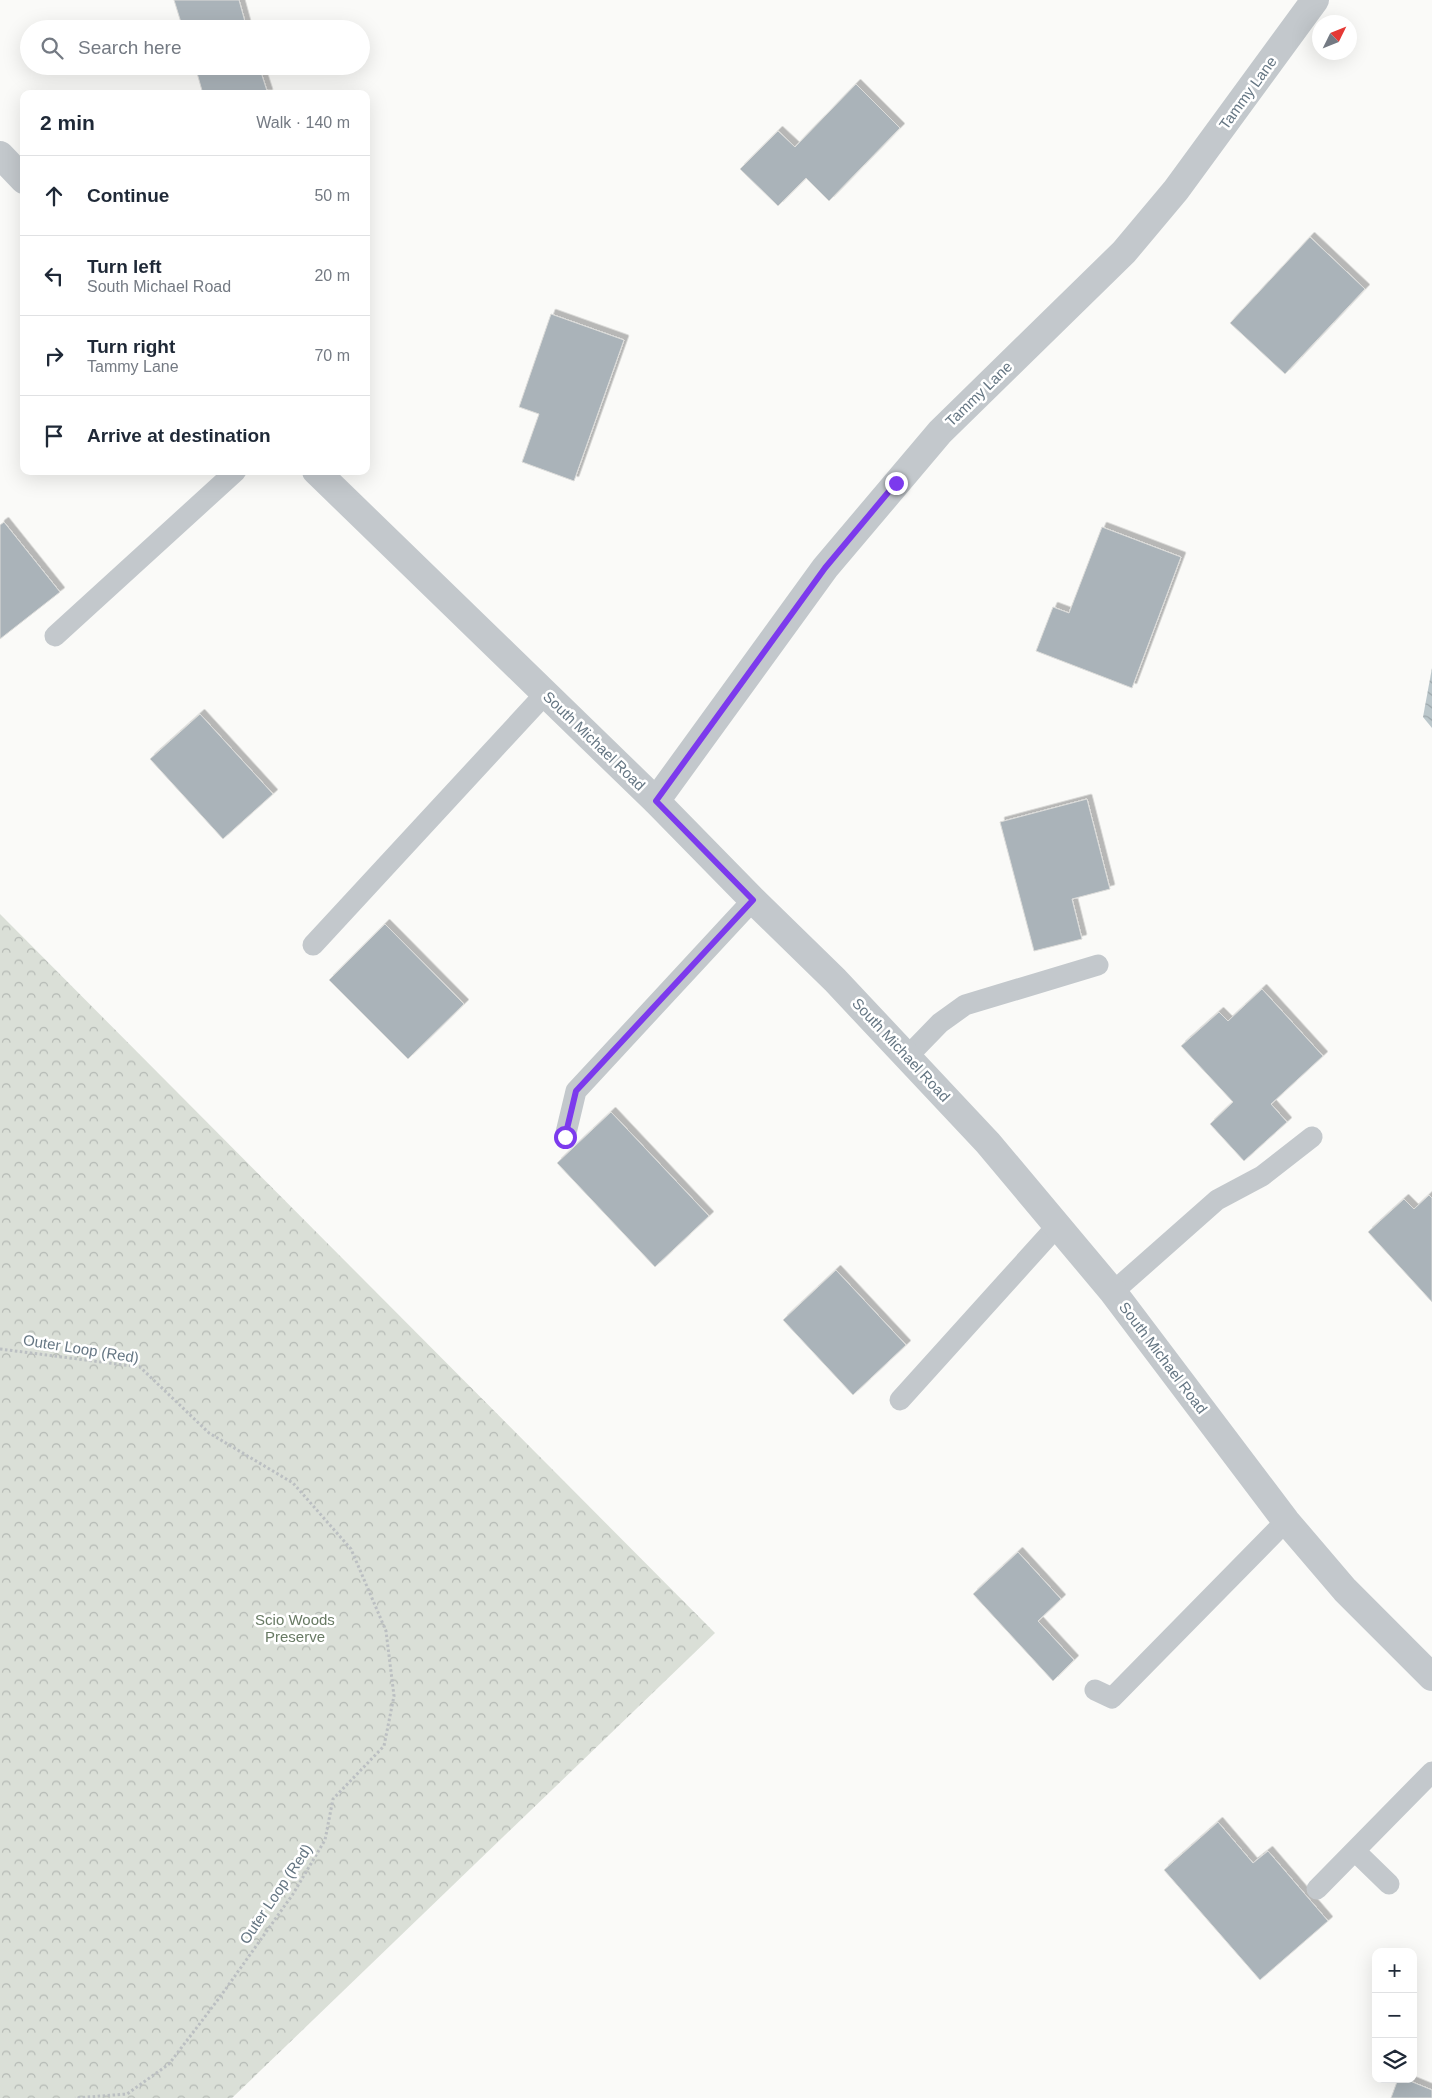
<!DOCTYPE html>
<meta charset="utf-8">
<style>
:root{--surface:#fff;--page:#f6f6f7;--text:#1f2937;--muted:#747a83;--line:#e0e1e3}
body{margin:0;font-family:Helvetica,sans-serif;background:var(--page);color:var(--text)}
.controls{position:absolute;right:15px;bottom:15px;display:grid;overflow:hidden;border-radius:10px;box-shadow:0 5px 20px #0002}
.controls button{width:45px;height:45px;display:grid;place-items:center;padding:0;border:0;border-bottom:1px solid var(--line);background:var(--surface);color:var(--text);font:25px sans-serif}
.compass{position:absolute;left:1312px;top:15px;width:45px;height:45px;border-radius:50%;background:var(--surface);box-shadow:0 5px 20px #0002;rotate:47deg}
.stop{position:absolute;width:15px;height:15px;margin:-11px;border:4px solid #7c3aed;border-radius:50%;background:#fff}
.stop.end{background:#7c3aed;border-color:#fff;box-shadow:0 1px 5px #0008}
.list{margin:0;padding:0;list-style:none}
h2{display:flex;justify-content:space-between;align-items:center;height:65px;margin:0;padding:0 20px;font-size:21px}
h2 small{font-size:16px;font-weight:400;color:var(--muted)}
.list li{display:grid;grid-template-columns:32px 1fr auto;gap:15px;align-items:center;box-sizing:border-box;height:80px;padding:0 20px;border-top:1px solid var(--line)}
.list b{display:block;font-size:19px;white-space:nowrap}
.list p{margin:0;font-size:16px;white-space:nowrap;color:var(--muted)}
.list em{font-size:16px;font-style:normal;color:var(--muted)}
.icon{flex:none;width:28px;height:28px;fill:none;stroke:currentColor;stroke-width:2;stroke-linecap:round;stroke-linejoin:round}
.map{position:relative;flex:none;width:1432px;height:2098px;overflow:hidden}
.search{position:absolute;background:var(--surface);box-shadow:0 5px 20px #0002;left:20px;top:20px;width:350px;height:55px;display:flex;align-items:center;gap:12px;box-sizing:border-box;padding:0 18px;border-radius:28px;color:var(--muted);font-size:19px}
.panel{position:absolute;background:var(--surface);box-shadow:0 5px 20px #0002;left:20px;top:90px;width:350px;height:385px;border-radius:10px}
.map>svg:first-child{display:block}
.forest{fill:url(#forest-crowns)}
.water{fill:url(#water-waves)}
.building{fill:#aab3b9;stroke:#dcdcda;filter:url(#shadow)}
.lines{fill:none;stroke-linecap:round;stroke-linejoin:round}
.path{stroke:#bbbfc2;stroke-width:3;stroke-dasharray:2.5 2.5;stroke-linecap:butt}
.lane{stroke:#c3c8cc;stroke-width:21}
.street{stroke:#c3c8cc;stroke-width:28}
.route{stroke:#7c3aed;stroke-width:6}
.labels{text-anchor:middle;stroke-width:5;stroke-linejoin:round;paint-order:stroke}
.street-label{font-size:15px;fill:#657683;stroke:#fff}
.park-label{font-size:15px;fill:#687a64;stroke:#fff}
</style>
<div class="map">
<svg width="1432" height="2098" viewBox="0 0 1432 2098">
<defs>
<pattern id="forest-crowns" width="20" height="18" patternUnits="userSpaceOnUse" patternTransform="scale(1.25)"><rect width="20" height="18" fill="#dadfd7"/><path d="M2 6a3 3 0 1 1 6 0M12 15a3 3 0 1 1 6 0" fill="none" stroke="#b4b9b4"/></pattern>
<pattern id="water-waves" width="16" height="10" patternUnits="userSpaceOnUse" patternTransform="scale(1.25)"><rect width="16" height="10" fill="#bbc7cb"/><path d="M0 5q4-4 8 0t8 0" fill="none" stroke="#9ca6aa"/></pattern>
<filter id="shadow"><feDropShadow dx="4.5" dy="-4.5" stdDeviation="0" flood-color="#0004"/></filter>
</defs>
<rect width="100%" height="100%" fill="#fafaf8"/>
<path class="forest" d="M0 914 715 1633 232 2098H0Z"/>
<path class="water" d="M1432 668V728L1423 717Z"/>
<path class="building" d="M174 0H239L247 29H183Z
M195 66H259L268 94H203Z
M856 84 900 128 829 201 806 178 778 206 740 169 778 131 795 147Z
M1310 237 1365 289 1285 374 1230 323Z
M551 314 624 340 574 481 522 462 539 414 519 407Z
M4 522 60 592 0 639V525Z
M1102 527 1181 557 1132 688 1036 651 1053 607 1069 613Z
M200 714 273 794 223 839 150 759Z
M1087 799 1110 889 1072 899 1082 939 1034 951 1000 822Z
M385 924 464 1004 408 1059 329 980Z
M1262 989 1323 1056 1271 1104 1287 1122 1244 1161 1210 1124 1233 1102 1181 1046 1219 1012 1228 1021Z
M611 1112 709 1216 655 1267 557 1163Z
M1429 1195 1432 1198V1302L1368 1232 1404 1199 1414 1209Z
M836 1270 906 1345 853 1395 783 1320Z
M1018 1552 1061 1599 1038 1621 1074 1660 1053 1681 973 1594Z
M1218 1822 1253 1863 1268 1851 1328 1921 1260 1980 1164 1870Z
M1398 2079H1405L1432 2090V2098H1391Z"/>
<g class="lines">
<path class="path" d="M0 1349 140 1367 209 1433 293 1483 351 1549 386 1631 394 1696 384 1746 333 1799 325 1840 293 1894 220 1997 169 2064 127 2094 75 2098"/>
<path class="lane" d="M55 636 236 471
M313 945 545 694
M907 1057 940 1023 965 1005 1098 965
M565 1137 576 1091 753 900
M1113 1292 1217 1200 1262 1176 1312 1137
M900 1400 1058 1225
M1095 1690 1112 1698 1286 1521
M1355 1851 1389 1884
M1317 1889 1432 1772"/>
<path class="street" d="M0 155 24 180
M316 471 656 801 753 900 835 980 988 1143 1113 1292 1286 1521 1345 1590 1432 1677
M656 801 825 568 940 432 1124 252 1176 190 1315 0"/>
</g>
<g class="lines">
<path class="route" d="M565 1137 576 1091 753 900 656 801 825 568 896 483"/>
</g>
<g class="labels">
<g class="street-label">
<text transform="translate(1248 93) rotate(-54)" y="5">Tammy Lane</text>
<text transform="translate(979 394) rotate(-44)" y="5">Tammy Lane</text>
<text transform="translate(594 741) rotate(44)" y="5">South Michael Road</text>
<text transform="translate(901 1050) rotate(47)" y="5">South Michael Road</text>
<text transform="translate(81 1349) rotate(9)" y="5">Outer Loop (Red)</text>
<text transform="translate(1163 1358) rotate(53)" y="5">South Michael Road</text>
<text transform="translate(276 1894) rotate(-56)" y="5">Outer Loop (Red)</text>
</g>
<g class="park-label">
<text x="295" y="1625">Scio Woods<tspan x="295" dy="17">Preserve</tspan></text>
</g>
</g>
</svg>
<div class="controls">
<button>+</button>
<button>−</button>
<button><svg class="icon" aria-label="layers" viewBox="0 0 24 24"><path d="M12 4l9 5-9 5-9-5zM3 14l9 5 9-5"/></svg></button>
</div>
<svg class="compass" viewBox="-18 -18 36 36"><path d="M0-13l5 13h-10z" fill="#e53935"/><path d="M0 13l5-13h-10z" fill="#747a83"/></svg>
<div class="stop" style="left:565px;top:1137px"></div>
<div class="stop end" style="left:896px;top:483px"></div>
<div class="search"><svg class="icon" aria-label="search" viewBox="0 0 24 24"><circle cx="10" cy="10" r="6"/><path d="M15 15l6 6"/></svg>Search here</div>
<section class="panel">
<h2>2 min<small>Walk · 140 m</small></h2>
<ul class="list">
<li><svg class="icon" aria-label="ahead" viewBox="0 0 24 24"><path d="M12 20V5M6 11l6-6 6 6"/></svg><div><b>Continue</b></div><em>50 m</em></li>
<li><svg class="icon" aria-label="left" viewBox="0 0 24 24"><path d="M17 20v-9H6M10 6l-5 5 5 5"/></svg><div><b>Turn left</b><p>South Michael Road</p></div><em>20 m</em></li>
<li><svg class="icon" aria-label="right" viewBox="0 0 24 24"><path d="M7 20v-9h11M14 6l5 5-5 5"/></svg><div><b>Turn right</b><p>Tammy Lane</p></div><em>70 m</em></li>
<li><svg class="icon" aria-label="arrive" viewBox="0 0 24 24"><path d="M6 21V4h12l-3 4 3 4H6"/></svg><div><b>Arrive at destination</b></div></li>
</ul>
</section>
</div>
